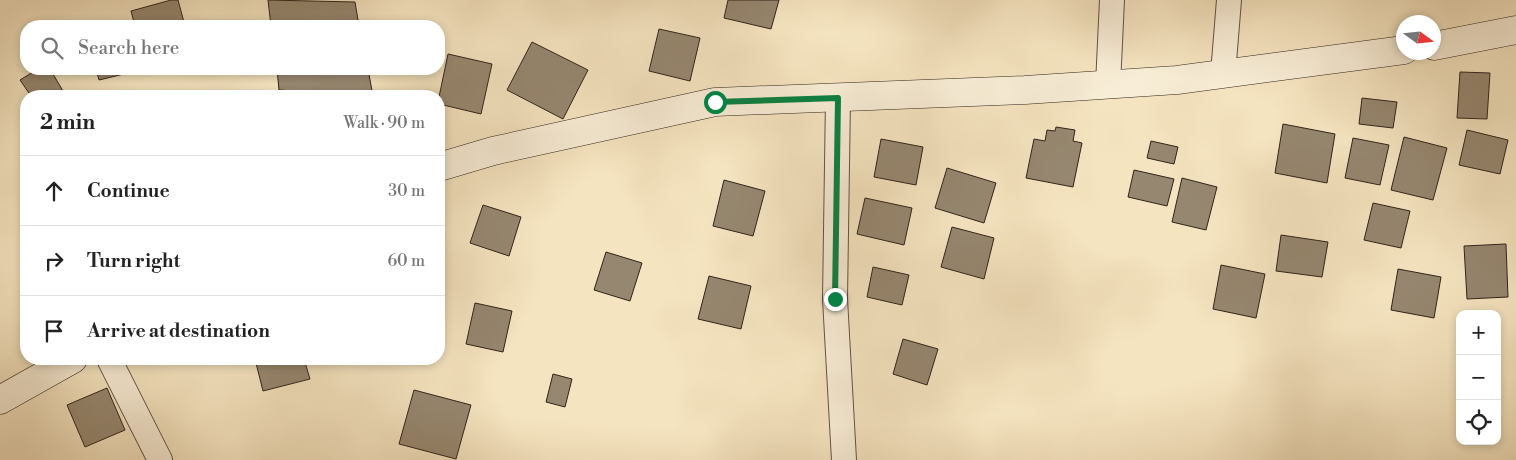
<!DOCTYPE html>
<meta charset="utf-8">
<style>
:root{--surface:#fff;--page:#f2f2f2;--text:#222;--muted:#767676;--line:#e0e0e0}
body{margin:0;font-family:"Libre Bodoni",serif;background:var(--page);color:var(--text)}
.controls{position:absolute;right:15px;bottom:15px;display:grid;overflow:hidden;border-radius:10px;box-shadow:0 2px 8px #0003}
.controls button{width:45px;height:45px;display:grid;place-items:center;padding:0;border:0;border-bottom:1px solid var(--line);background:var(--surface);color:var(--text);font:25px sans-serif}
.compass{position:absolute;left:1396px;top:15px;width:45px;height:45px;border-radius:50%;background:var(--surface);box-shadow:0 2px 8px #0003;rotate:105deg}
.stop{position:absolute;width:15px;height:15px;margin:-11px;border:4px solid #0b8043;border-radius:50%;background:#fff}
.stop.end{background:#0b8043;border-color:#fff;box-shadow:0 1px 5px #0008}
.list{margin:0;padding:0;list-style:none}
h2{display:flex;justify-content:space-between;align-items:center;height:65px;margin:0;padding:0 20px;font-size:21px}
h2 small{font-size:16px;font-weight:400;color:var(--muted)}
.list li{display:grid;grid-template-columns:32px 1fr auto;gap:15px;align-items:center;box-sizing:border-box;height:70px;padding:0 20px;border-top:1px solid var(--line)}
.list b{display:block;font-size:19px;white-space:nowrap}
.list em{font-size:16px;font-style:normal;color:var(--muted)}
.icon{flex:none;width:28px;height:28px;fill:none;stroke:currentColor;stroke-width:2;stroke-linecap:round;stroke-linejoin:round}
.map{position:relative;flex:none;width:1516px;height:460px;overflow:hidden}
.search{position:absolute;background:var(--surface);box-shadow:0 2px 8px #0003;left:20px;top:20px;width:425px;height:55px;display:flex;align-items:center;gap:12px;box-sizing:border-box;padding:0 18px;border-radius:20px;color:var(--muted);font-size:19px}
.panel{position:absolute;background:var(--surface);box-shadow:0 2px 8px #0003;left:20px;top:90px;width:425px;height:275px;border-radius:20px}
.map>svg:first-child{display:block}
.building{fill:#968770;stroke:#302319}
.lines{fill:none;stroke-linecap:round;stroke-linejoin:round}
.street-casing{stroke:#615343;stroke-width:26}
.secondary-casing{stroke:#302319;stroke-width:29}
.street{stroke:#f8edd6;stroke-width:24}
.secondary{stroke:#f8edd6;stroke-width:28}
.route{stroke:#0b8043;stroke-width:6}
</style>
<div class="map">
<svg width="1516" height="460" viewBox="0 0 1516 460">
<rect width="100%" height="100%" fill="#f5e4c0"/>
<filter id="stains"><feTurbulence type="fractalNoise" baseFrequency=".004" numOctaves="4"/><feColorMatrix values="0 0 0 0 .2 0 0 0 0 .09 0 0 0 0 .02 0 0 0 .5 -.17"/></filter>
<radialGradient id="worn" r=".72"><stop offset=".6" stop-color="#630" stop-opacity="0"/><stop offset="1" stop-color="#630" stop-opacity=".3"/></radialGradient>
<path class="building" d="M171 0H178L185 26H135L131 11Z
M268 0 355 2 359 26H271Z
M728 0H779L771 29 724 18Z
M659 29 700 38 690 81 649 71Z
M532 42 588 70 563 119 507 90Z
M448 54 492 64 481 114 439 104V97Z
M38 69H50L66 96H31L20 80Z
M96 69H132V72L99 80Z
M277 69H368L373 96 279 90Z
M1460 72 1490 73 1487 119 1457 118Z
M1362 98 1397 102 1393 128 1359 124Z
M1283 124 1335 134 1327 183 1275 173Z
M1056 127 1075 130 1073 141 1082 143 1073 187 1026 178 1034 139 1045 141 1047 130 1055 131Z
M1467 130 1508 140 1500 174 1459 165Z
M1404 137 1447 148 1433 200 1391 190Z
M1353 138 1389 145 1380 185 1345 178Z
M881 139 923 147 916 185 874 177Z
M1151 141 1178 147 1174 164 1147 158Z
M947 168 996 183 984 223 935 208Z
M1134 170 1174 179 1167 206 1128 197Z
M1182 178 1217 187 1206 230 1172 222Z
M724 180 765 191 753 236 713 226Z
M865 198 912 208 904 245 857 234Z
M1373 203 1410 211 1401 248 1364 240Z
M483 205 521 217 509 256 470 243Z
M952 227 994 238 984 279 941 267Z
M1281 235 1328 242 1322 277 1276 271Z
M1506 244 1508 297 1467 299 1464 246Z
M606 252 642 263 630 301 594 290Z
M1221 265 1265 274 1256 318 1213 309Z
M873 267 909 275 902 305 867 297Z
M1398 269 1441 277 1434 318 1391 310Z
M709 276 751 286 741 329 698 319Z
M475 303 512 311 503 352 466 344Z
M903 339 938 349 927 385 893 374Z
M255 359H304L310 379 263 391Z
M553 374 572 379 565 407 546 402Z
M107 388 125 430 85 447 67 405Z
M414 390 471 405 456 459 399 444Z"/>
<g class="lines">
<defs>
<path id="street" d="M1223 74 1229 0
M1108 85 1112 0
M838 98 835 299 844 460
M109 359 160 460"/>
<path id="secondary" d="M1434 46 1516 30
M439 167 493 151 715 102 1025 90 1177 80 1404 50
M0 400 73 359"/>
</defs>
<use href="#street" class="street-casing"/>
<use href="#secondary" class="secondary-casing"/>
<use href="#street" class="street"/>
<use href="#secondary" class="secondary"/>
</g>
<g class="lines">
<path class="route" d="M715 102 838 98 835 299"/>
</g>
<rect width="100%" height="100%" filter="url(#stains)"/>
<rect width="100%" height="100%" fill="url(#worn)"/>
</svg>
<div class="controls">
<button>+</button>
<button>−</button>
<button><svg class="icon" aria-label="locate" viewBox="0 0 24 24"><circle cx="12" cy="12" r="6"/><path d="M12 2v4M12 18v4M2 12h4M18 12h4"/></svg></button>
</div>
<svg class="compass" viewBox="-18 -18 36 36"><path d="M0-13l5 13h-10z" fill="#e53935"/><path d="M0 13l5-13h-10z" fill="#767676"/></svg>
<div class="stop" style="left:715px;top:102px"></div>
<div class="stop end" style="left:835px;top:299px"></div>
<div class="search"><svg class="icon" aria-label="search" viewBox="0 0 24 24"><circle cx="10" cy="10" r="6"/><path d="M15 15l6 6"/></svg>Search here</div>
<section class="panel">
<h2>2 min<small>Walk · 90 m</small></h2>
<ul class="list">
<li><svg class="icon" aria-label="ahead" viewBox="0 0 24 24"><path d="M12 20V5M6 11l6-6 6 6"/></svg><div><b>Continue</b></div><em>30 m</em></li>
<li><svg class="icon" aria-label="right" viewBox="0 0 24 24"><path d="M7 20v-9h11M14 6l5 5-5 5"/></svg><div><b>Turn right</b></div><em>60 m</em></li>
<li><svg class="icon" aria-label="arrive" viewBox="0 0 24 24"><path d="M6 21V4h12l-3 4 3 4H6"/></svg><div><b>Arrive at destination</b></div></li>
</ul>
</section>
</div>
